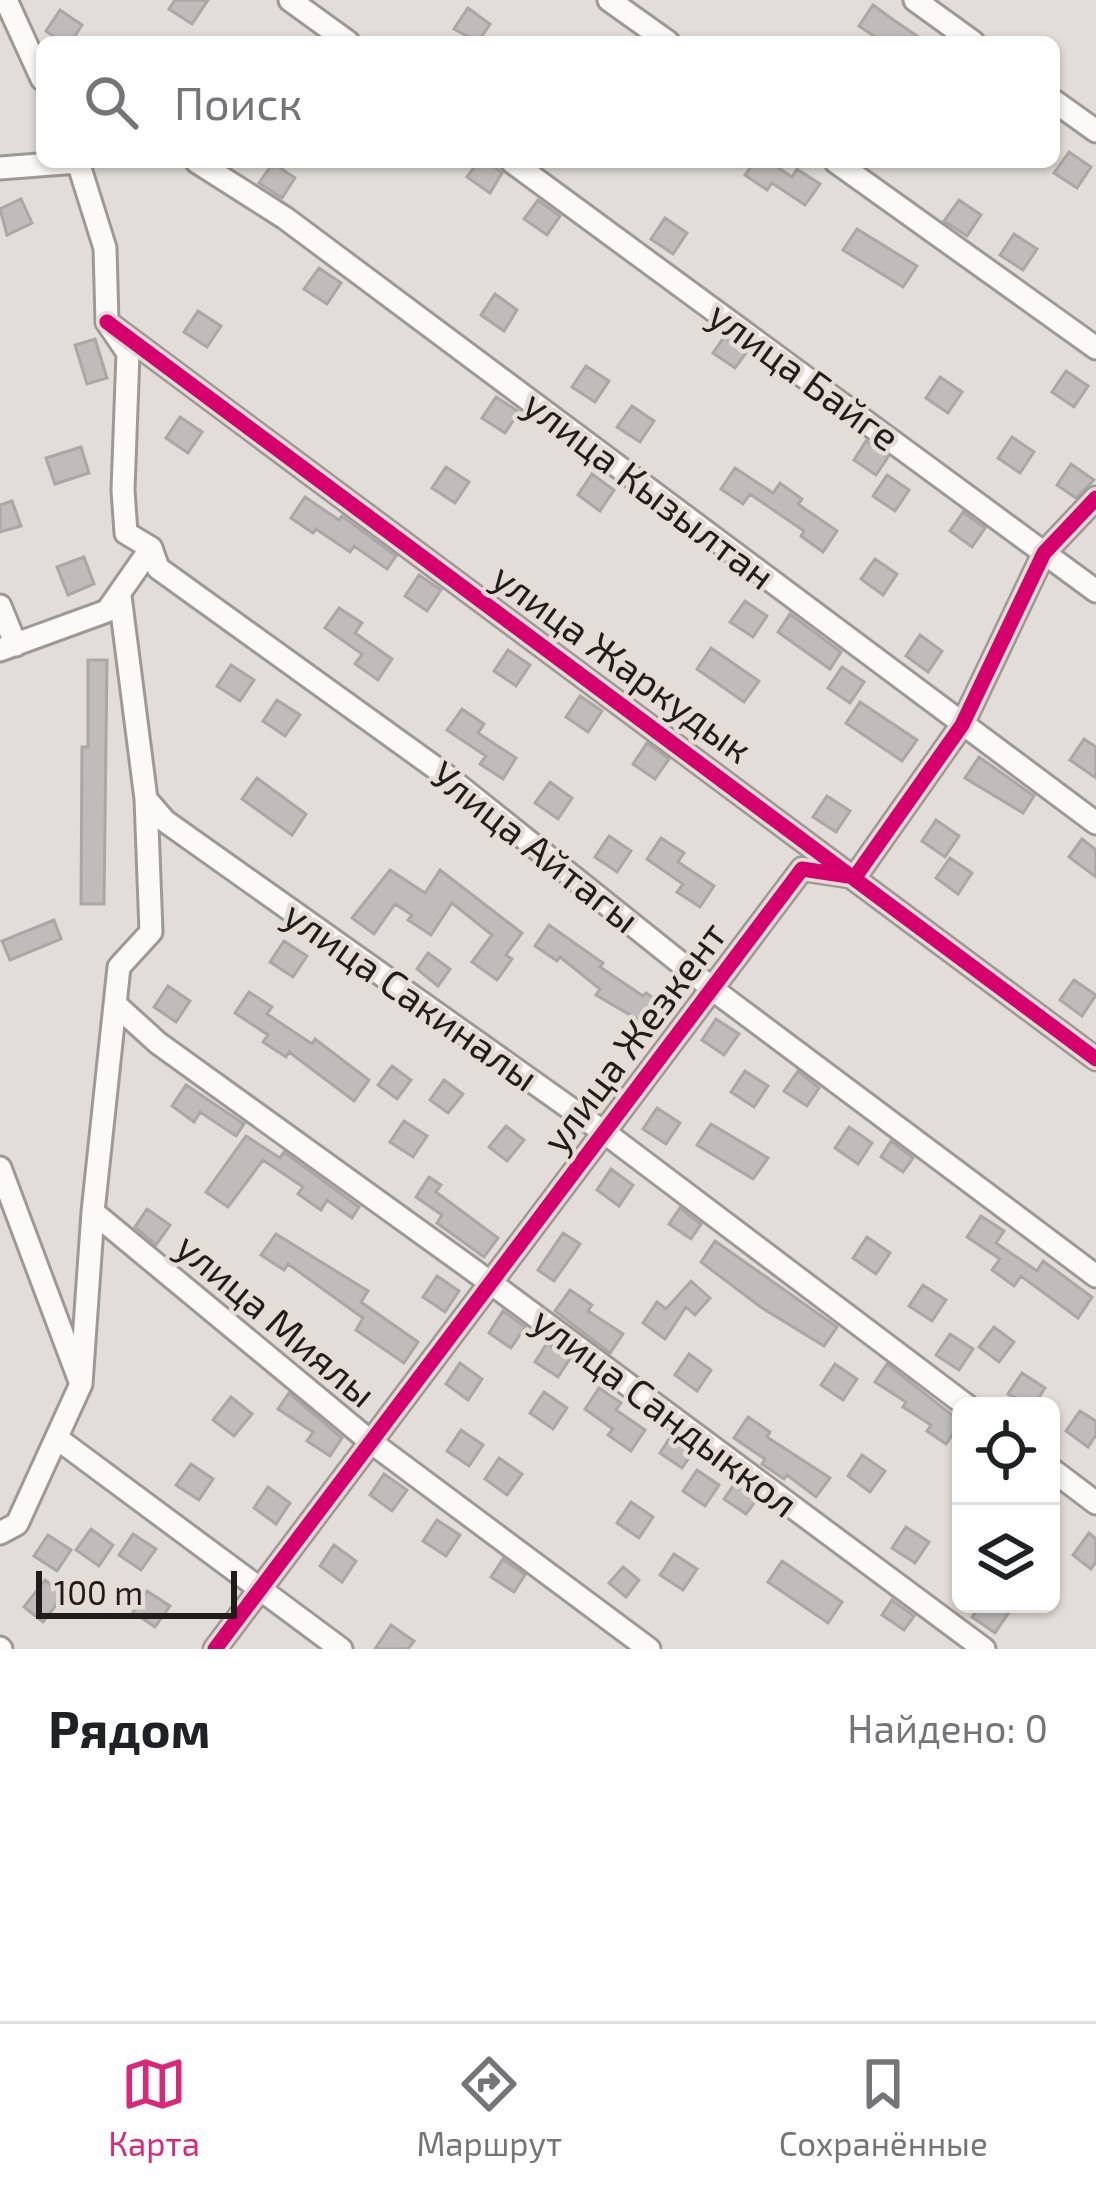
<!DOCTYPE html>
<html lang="ru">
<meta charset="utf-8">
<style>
:root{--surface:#fff;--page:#f6f6f6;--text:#202124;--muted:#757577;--line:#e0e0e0;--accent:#db2777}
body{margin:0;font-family:"Exo 2",sans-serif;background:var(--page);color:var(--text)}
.controls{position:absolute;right:36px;bottom:36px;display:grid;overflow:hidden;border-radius:18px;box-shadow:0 3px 9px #0004}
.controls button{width:108px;height:108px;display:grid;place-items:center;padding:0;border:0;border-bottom:3px solid var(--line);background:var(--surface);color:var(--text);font:60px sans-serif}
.scale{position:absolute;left:36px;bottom:30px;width:201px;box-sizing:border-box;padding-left:12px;border:6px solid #1f1c19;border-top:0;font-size:33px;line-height:42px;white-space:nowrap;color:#1f1c19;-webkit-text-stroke:9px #e5ddd5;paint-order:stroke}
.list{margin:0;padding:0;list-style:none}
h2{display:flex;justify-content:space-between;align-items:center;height:156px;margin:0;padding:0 48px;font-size:51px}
h2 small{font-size:39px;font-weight:400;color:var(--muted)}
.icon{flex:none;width:66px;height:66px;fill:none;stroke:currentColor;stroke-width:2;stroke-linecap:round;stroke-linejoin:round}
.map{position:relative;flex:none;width:1096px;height:1649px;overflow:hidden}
.search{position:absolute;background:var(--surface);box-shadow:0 3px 9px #0004;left:36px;right:36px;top:36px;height:132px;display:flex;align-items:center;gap:30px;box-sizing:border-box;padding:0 42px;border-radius:18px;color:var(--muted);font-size:45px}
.sheet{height:372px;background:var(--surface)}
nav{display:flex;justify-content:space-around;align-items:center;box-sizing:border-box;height:168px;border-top:3px solid var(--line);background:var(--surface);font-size:33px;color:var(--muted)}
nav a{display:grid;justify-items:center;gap:6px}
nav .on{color:var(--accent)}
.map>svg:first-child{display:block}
.building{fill:#bfbcbb;stroke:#aaa7a6;stroke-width:3}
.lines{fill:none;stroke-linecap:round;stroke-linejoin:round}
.minor-casing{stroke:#9d9996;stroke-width:27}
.minor{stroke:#fbfaf9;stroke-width:21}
.cycleway-casing{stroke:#e5ddd5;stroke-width:22}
.cycleway{stroke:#d6006c;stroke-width:15}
.labels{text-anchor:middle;stroke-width:9;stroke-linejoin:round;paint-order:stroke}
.street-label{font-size:39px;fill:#1f1c19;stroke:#e5ddd5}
</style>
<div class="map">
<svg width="1096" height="1649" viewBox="0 0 1096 1649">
<rect width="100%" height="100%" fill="#e2ddd8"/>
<path class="building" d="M175 0H208L192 24 169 9Z
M873 5 895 21 926 42H883L859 26Z
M468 8 490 24 478 42 454 29Z
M60 10 82 25 71 42H62L46 31Z
M1069 152 1091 167 1077 188 1054 173Z
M478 162H489L502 173 490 193 467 177Z
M754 162H770L792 177 797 169 820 184 805 205 772 183 767 190 745 175Z
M273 163 295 178 282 198 259 183Z
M21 199 32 223 7 235 0 209Z
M538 200 560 216 547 235 524 219Z
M959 200 981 215 967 236 944 221Z
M665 218 687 233 673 254 651 239Z
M857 229 917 266 903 287 843 250Z
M1014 234 1037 249 1023 270 1000 255Z
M319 268 341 283 327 304 304 289Z
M495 294 517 310 504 331 481 315Z
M198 311 221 326 207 347 184 332Z
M724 337 746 353 735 368 713 353Z
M95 339 107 378 87 384 75 345Z
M586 366 609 381 595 402 572 387Z
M1066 371 1088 386 1074 407 1052 392Z
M940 377 962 392 948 413 926 398Z
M496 397 519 412 505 433 482 418Z
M632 406 654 421 640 442 617 427Z
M180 417 202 432 188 453 166 438Z
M1012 437 1034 452 1020 473 998 458Z
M866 441 888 457 876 475 854 460Z
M81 447 89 473 55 484 46 458Z
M1071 464 1094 480 1076 498 1057 485Z
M446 467 469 482 455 503 432 488Z
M735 468 773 493 780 483 802 499 798 504 837 531 823 552 801 536 804 531 750 494 743 504 721 489Z
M592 474 614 490 600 511 578 495Z
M887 475 909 490 895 511 873 496Z
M305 497 339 520 342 516 396 556 387 569 354 546 350 552 316 529 313 533 291 518Z
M12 501 21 526 0 532V505Z
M963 512 985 528 972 547 950 531Z
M84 557 94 584 68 595 57 567Z
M875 559 897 574 883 595 861 579Z
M419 575 441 590 427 611 405 596Z
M745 601 767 616 753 637 730 622Z
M339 608 362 623 355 633 392 659 378 680 355 664 362 654 325 628Z
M790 614 841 652 830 669 778 632Z
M920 635 942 651 928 672 906 656Z
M711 648 759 681 744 702 697 669Z
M508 650 530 665 516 686 494 671Z
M88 660H107L104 904H81L82 747H88Z
M231 665 254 680 240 701 217 686Z
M842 667 864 682 850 703 828 688Z
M580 696 602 711 588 732 566 717Z
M277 700 300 715 285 736 263 721Z
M860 702 917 740 902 761 846 723Z
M462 709 484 724 478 733 516 758 503 779 480 764 486 756 447 730Z
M1084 739 1096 747V778L1070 760Z
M647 743 669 759 655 779 633 764Z
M979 757 1034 796 1023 813 965 778Z
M257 778 306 814 292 835 242 799Z
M550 782 572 798 558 819 535 803Z
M827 796 850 811 836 832 813 817Z
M936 820 959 836 945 857 922 841Z
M609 836 631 851 617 872 595 857Z
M661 838 684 853 678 862 714 886 700 907 677 892 683 884 647 859Z
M1082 839 1096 850V877L1069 857Z
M950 858 972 873 958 894 936 878Z
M390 870 425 893 440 870 522 933 506 955 512 959 497 980 472 962 492 935 452 903 431 935 408 920 412 915 395 904 374 934 352 918Z
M54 920 61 939 10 960 2 941Z
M549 925 603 963 600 967 643 996 646 993 668 1008 654 1029 596 995 600 989 560 957 557 961 535 946Z
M284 941 307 956 293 977 270 962Z
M428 953 450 969 438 986 417 969Z
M1074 980 1096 995 1082 1016 1060 1000Z
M168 986 190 1001 176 1022 154 1007Z
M249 992 272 1007 267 1014 312 1044 315 1039 369 1080 354 1101 289 1052 286 1057 263 1042 268 1035 235 1013Z
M716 1019 739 1034 724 1055 702 1040Z
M392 1066 411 1080 397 1099 378 1085Z
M745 1071 768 1086 754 1107 731 1092Z
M798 1071 819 1088 807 1106 784 1091Z
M444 1080 463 1094 448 1113 430 1100Z
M186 1085 244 1124 236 1136 200 1112 194 1122 172 1106Z
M657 1108 680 1123 666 1144 643 1129Z
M404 1121 427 1136 413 1157 390 1142Z
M711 1124 768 1158 753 1179 697 1145Z
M506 1126 524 1140 507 1161 489 1147Z
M849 1127 872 1143 858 1164 835 1148Z
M246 1136 280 1158 284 1152 359 1207 352 1218 327 1200 321 1210 298 1194 303 1187 263 1160 228 1207 206 1192Z
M891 1141 913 1158 903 1172 881 1157Z
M611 1169 633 1185 619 1206 597 1190Z
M429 1177 441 1185 436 1192 498 1238 484 1257 437 1223 442 1215 416 1197Z
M680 1208 701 1224 691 1239 669 1224Z
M147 1209 170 1225 156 1245 135 1227Z
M981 1216 1004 1231 996 1243 1037 1271 1043 1261 1092 1297 1078 1318 1021 1276 1014 1286 992 1270 1000 1259 967 1237Z
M563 1233 580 1244 554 1281 538 1270Z
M276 1234 368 1291 361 1302 418 1342 404 1363 356 1330 363 1318 288 1264 284 1270 261 1255Z
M867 1237 890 1253 876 1274 853 1258Z
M715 1241 837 1327 824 1346 762 1308 701 1262Z
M437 1276 459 1291 445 1312 423 1297Z
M691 1281 710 1298 695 1315 686 1307 665 1339 643 1323 657 1302 666 1309Z
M923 1285 946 1300 932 1321 909 1306Z
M570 1290 592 1305 588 1311 623 1334 610 1353 555 1311Z
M503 1311 525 1327 511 1348 489 1333Z
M994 1327 1014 1342 999 1362 979 1347Z
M950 1334 973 1349 959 1370 936 1355Z
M547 1343 569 1360 558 1377 535 1362Z
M689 1354 711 1370 697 1391 675 1375Z
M460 1363 482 1379 468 1400 446 1384Z
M835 1364 857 1379 843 1400 821 1385Z
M887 1364 961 1422 946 1444 927 1431 931 1425 903 1407 906 1402 875 1382Z
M1022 1373 1045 1388 1033 1406 1008 1394Z
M599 1388 621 1403 616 1410 645 1430 631 1451 608 1435 613 1429 585 1409Z
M544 1392 567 1408 553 1429 530 1413Z
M289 1393 342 1438 330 1456 307 1441 313 1432 278 1409Z
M231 1397 252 1414 234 1436 213 1420Z
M1080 1411 1096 1421V1435L1088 1447 1066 1431Z
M748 1417 770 1432 767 1437 830 1478 816 1497 787 1475 784 1479 762 1464 765 1459 734 1438Z
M461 1430 483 1445 469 1466 447 1451Z
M671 1436 693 1452 682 1468 660 1453Z
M862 1455 885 1471 870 1492 848 1476Z
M499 1458 522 1474 507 1495 485 1479Z
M191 1464 213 1479 199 1500 176 1485Z
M697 1470 719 1485 705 1506 683 1491Z
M384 1474 407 1490 392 1511 370 1495Z
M735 1483 757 1499 746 1514 724 1499Z
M268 1487 290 1503 276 1524 254 1508Z
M631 1502 653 1517 639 1538 617 1523Z
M437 1520 460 1535 446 1556 423 1541Z
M906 1527 929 1542 915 1563 892 1548Z
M91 1529 113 1545 99 1566 76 1550Z
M1089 1533 1096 1539V1562L1091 1569 1073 1555Z
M133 1534 156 1549 141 1570 119 1555Z
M48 1535 71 1550 57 1571 34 1556Z
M334 1545 356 1561 342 1582 320 1566Z
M674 1554 697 1569 683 1590 660 1575Z
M503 1559 525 1575 514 1592 491 1577Z
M782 1561 842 1602 828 1623 768 1582Z
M623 1567 639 1580 626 1597 609 1583Z
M45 1580 64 1595 43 1622 24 1607Z
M147 1591 170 1606 155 1627 133 1612Z
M892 1600 914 1616 904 1630 882 1615Z
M982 1604H998L1009 1612 995 1633 972 1617Z
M391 1625 414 1641 408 1649H375Z"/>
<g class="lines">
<defs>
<path id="minor" d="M6 0 42 79
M290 0 348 42
M609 0 668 42
M915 0 973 42
M1054 101 1096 131
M197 162 285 218 1096 823
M512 162 1096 591
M836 162 1096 348
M0 168 77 162
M107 322 1096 1059
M151 548 158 568 444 774 723 997 1096 1276
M0 606 16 645
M0 650 107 611 151 548 126 533 123 490 128 353 107 322 105 248 78 162
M146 799 165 821 612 1138 967 1406
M115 1004 158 1043 491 1283 984 1649
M0 1168 81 1384 17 1524 0 1533
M93 1212 371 1442 649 1649
M81 1384 93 1212 119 967 151 932 146 799 120 596
M58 1439 341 1649
M1051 1469 1096 1503
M0 1648 1 1649
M215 1649 802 869 855 877 962 725 1044 553 1096 498"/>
</defs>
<use href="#minor" class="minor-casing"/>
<use href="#minor" class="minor"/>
<defs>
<path id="cycleway" d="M107 322 1096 1059
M215 1649 802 869 855 877 962 725 1044 553 1096 498"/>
</defs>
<use href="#cycleway" class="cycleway-casing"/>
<use href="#cycleway" class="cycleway"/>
</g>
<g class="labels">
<g class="street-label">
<text transform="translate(804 376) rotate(36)" y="14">улица Байге</text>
<text transform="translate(649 490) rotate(37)" y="14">улица Кызылтан</text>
<text transform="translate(622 663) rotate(36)" y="14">улица Жаркудык</text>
<text transform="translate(535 847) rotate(38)" y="14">Улица Айтагы</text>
<text transform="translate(411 996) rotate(35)" y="14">улица Сакиналы</text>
<text transform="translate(634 1037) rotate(-53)" y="14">улица Жезкент</text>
<text transform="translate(276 1320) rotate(40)" y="14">улица Миялы</text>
<text transform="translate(665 1412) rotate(37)" y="14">улица Сандыккол</text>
</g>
</g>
</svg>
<div class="controls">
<button><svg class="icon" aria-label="locate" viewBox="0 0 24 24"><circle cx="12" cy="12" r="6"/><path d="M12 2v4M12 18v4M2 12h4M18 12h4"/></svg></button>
<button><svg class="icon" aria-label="layers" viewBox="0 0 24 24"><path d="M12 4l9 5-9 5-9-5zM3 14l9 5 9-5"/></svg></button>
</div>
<div class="scale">100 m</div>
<div class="search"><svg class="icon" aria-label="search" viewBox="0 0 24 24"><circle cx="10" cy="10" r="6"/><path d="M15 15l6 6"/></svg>Поиск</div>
</div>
<section class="sheet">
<h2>Рядом<small>Найдено: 0</small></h2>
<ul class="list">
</ul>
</section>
<nav>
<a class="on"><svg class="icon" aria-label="map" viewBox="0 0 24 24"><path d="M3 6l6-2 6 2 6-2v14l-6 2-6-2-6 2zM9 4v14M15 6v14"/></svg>Карта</a>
<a><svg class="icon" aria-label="directions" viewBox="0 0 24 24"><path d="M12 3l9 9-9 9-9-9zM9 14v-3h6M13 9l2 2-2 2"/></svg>Маршрут</a>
<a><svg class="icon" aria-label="saved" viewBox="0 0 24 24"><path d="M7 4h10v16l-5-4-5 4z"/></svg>Сохранённые</a>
</nav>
